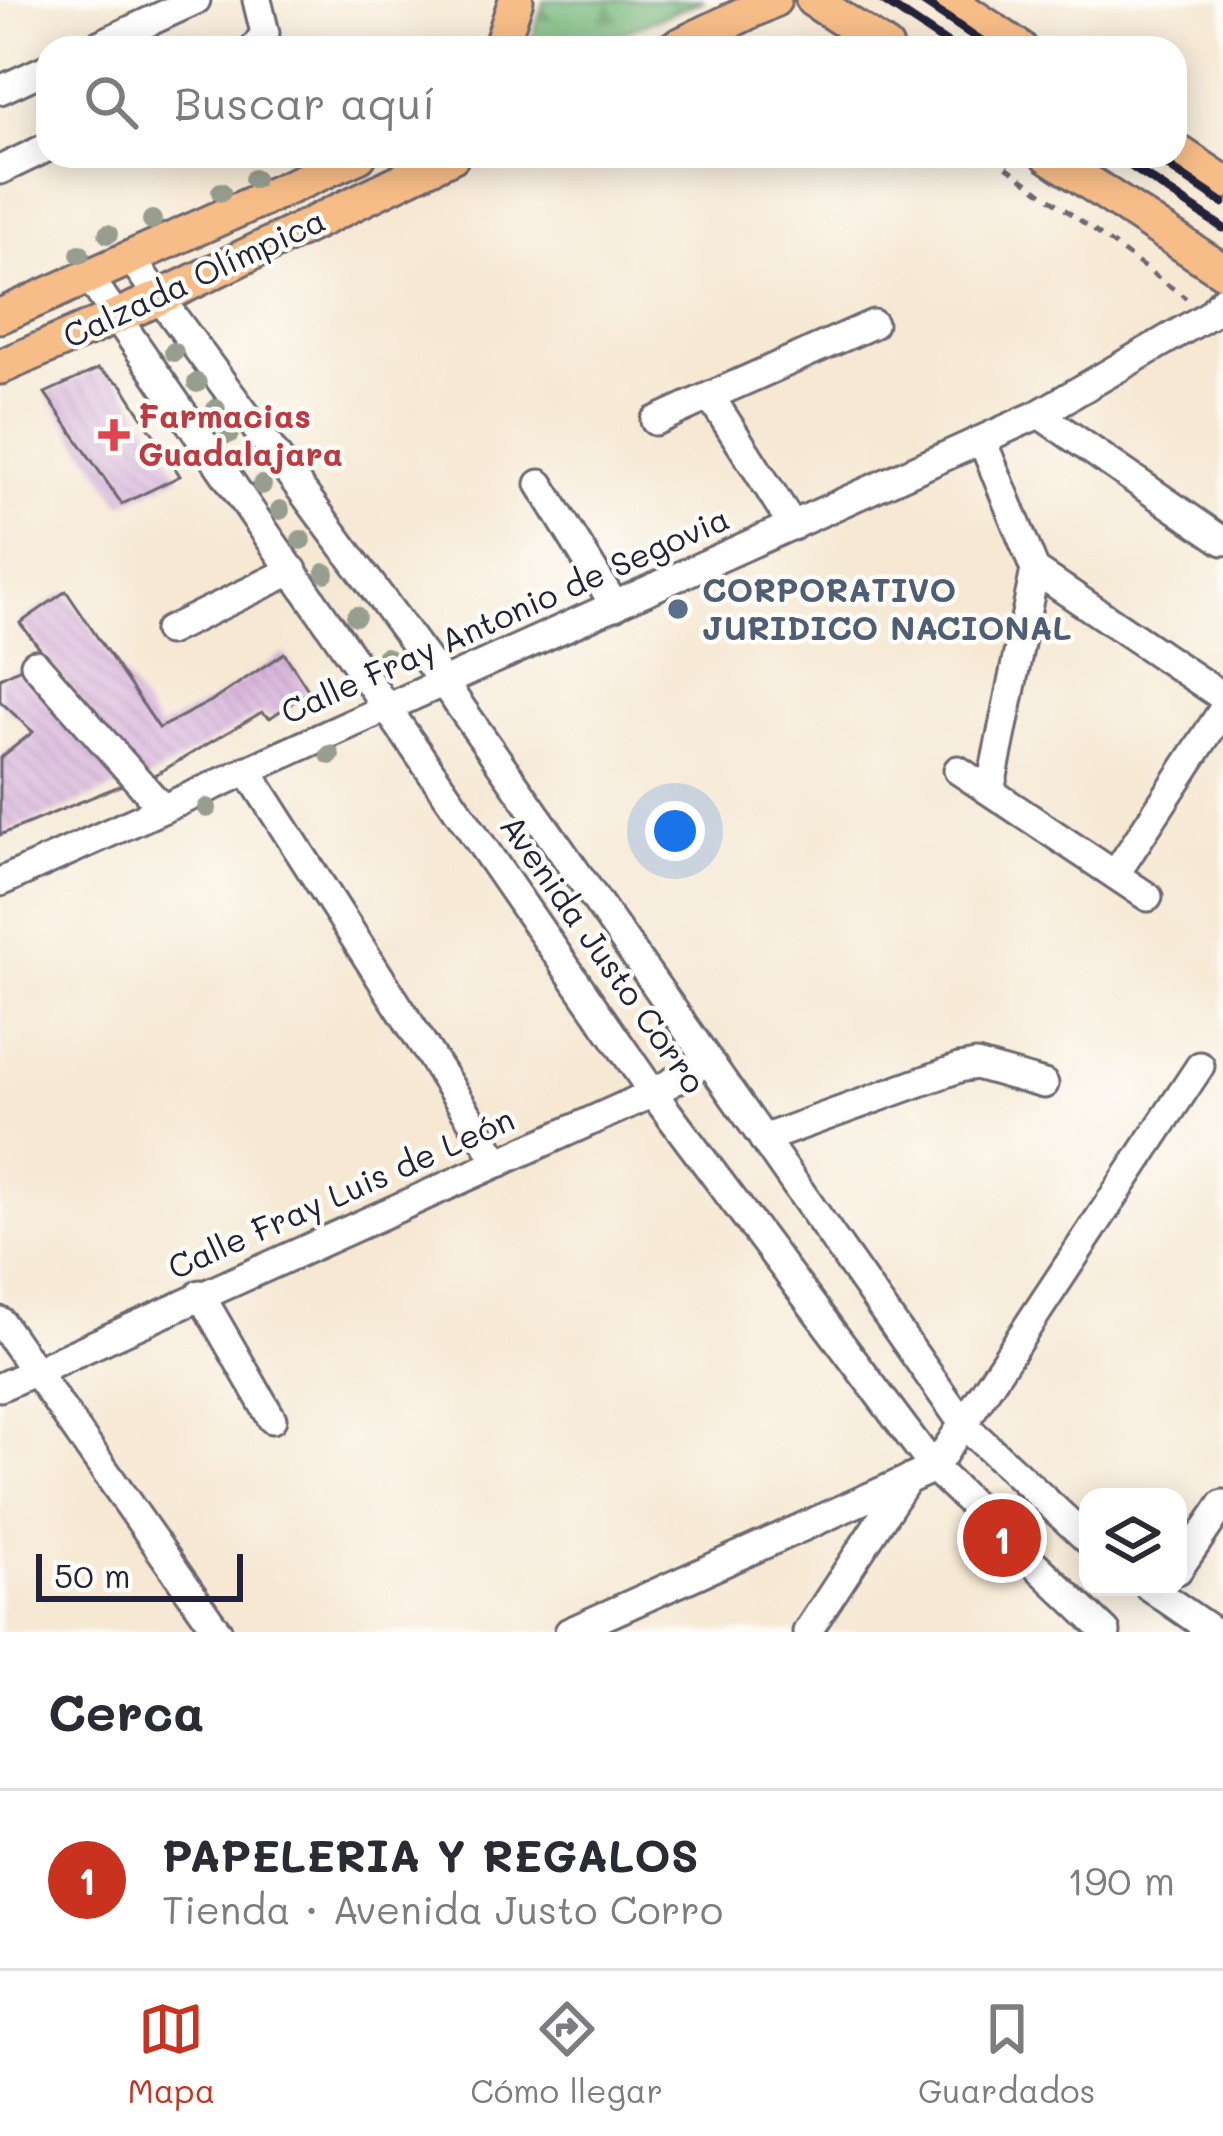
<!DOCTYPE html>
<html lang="es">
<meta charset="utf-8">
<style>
:root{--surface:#fff;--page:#f7f7f7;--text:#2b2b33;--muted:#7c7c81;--line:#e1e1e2;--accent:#c8321e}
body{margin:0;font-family:Mali,sans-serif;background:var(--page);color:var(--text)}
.controls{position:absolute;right:36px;bottom:36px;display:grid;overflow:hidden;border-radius:24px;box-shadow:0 6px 30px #0003}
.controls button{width:108px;height:108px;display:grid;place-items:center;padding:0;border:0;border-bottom:3px solid var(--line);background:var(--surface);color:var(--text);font:60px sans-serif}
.scale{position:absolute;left:36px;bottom:30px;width:207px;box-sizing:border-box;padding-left:12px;border:6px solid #22223b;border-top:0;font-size:33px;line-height:42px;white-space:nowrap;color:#22223b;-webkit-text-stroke:9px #fdfcf7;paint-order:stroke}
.you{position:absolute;left:675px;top:831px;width:42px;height:42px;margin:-30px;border:9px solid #fff;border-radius:50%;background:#1a73e8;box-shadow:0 0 0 18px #1a73e833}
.badge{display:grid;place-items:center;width:78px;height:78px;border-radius:50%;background:var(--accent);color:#fff;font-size:39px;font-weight:700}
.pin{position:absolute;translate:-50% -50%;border:6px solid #fff;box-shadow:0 3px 12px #0006}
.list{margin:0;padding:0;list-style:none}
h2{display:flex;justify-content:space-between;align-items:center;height:156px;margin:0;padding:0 48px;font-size:51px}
h2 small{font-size:39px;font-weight:400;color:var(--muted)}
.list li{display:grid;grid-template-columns:78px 1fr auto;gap:36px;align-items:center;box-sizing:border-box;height:180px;padding:0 48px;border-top:3px solid var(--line)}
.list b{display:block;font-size:45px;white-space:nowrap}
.list p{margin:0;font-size:39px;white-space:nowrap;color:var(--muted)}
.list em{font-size:39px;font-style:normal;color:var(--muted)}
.icon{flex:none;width:66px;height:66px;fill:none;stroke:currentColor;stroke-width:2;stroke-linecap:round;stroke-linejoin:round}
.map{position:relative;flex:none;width:1223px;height:1632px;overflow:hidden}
.search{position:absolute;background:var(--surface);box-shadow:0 6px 30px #0003;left:36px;right:36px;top:36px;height:132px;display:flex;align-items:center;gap:30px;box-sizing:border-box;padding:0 42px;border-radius:36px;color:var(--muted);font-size:45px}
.sheet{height:336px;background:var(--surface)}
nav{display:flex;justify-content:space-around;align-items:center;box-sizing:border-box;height:168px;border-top:3px solid var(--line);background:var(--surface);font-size:33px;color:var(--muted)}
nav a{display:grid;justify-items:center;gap:6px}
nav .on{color:var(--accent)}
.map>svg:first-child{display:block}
.forest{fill:url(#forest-firs);stroke:#4b6c5a;stroke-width:3}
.building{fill:url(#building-back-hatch)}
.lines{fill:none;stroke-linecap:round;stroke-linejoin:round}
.minor-casing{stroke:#6c6770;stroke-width:33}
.major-casing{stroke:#6c6770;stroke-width:39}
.path{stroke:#6c6770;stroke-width:4.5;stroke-dasharray:9 9;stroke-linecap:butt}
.minor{stroke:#fff;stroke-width:27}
.major{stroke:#f7bd88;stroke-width:33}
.rail{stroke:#22223b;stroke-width:9}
.tree{fill:#979e8f}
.health-dot{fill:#e0444e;stroke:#fdfcf7;stroke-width:4.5}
.service-dot{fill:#5c6f8a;stroke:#fdfcf7;stroke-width:4.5}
.labels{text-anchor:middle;stroke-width:9;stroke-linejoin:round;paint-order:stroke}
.street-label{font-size:33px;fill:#22223b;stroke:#fdfcf7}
.health-label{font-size:33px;font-weight:bold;fill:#be3a42;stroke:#fdfcf7;text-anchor:start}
.service-label{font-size:33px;font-weight:bold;fill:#4e5e75;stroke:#fdfcf7;text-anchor:start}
</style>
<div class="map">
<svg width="1223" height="1632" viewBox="0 0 1223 1632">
<defs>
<pattern id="forest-firs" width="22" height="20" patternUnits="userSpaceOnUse" patternTransform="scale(3)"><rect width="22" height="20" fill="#74b678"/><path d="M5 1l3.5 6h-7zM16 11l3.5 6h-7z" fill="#5f9464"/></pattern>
<pattern id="building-back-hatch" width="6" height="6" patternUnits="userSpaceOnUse" patternTransform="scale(3)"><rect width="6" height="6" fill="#d8b4db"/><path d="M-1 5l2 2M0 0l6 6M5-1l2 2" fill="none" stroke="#b99abd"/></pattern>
</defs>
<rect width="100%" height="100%" fill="#fdfcf7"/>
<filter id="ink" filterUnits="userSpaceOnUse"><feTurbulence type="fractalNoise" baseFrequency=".00833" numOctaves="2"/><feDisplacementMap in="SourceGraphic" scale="24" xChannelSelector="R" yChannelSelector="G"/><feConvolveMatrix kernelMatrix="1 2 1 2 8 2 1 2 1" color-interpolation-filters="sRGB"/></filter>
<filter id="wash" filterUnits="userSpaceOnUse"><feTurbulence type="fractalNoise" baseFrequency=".004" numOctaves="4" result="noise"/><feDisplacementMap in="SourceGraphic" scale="48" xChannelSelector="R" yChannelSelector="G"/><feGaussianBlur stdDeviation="2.7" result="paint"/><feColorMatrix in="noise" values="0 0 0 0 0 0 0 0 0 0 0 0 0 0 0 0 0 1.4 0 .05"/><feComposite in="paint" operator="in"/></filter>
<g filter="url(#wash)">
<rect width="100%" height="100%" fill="#f6e8d3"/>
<path class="forest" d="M544 0H705L583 48H529Z"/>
<g id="blocks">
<path class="building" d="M98 369 122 385 180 476 122 504 45 393Z
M66 591 159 728 215 699 284 653 309 691 270 718 262 712 143 782 20 623Z
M29 664 134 780 0 835V758L33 732 0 701V678Z"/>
</g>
</g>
<g filter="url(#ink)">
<use href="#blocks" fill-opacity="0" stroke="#6c6770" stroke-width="3"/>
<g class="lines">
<defs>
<path id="minor" d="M92 48 196 0
M255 48 265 33 257 0
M0 90 48 68
M0 170 48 147
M131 259 443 682 964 1425 1088 1540
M89 277 653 1093 934 1468 1106 1632
M1039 414 1223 541
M655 421 710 396
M982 440 1035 570 990 791
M540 484 615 606
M793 526 710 396 873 324
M1035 570 1223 697
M168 631 293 570
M35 664 163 809
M247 770 499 1163
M958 770 1148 897
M1115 875 1223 710
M0 882 1039 414 1209 315 1223 300
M763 1139 959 1068 976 1065 1044 1084
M200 1294 272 1419
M0 1321 218 1632
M0 1387 653 1093 708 1061
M1178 1570 1223 1504
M1149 1587 1214 1632
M569 1632 934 1468 1200 1066
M807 1632 907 1480"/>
<path id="major" d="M813 0 886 48
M948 0 1020 48
M500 48 516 0
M674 48 774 0
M1175 150 1223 182
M1049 156 1223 271
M0 316 359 156
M0 367 159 298 452 156"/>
</defs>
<use href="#minor" class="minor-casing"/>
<use href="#major" class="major-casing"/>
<path class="path" d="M992 156 1186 298"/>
<use href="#minor" class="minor"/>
<use href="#major" class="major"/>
<path class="rail" d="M882 0 954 48
M920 0 992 48
M1116 156 1223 228
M1153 156 1223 203"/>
</g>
<g class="tree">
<circle cx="254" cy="179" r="10"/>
<circle cx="221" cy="192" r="10"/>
<circle cx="152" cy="220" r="10"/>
<circle cx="108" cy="234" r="10"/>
<circle cx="80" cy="254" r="10"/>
<circle cx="174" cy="352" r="10"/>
<circle cx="197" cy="383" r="10"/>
<circle cx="216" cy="409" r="10"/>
<circle cx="229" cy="434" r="10"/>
<circle cx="248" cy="460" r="10"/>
<circle cx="262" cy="485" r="10"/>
<circle cx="280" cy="510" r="10"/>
<circle cx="301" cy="540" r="10"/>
<circle cx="325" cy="573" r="10"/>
<circle cx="356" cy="616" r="10"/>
<circle cx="386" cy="657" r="10"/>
<circle cx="330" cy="755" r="10"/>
<circle cx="207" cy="808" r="10"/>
</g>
</g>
<path class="health-dot" d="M108 417h12v12h12v12h-12v12h-12v-12h-12v-12h12z"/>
<circle class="service-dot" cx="678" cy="609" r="12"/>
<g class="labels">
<g class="street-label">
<text transform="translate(194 278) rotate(-25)" y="12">Calzada Olímpica</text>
<text transform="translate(505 615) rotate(-24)" y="12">Calle Fray Antonio de Segovia</text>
<text transform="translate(603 954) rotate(55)" y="12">Avenida Justo Corro</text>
<text transform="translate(341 1193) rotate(-24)" y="12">Calle Fray Luis de León</text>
</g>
<g class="health-label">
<text x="138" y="428">Farmacias<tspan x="138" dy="38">Guadalajara</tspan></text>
</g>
<g class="service-label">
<text x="702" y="602">CORPORATIVO<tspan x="702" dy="38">JURIDICO NACIONAL</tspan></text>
</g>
</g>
</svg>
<div class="controls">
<button><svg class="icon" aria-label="layers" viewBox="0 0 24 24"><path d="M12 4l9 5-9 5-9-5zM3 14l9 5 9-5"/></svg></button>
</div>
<div class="scale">50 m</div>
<div class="you"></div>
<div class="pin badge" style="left:1002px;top:1538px">1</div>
<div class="search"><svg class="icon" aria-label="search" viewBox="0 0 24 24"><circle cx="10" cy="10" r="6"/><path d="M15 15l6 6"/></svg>Buscar aquí</div>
</div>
<section class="sheet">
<h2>Cerca<small></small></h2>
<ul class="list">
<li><span class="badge">1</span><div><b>PAPELERIA Y REGALOS</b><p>Tienda · Avenida Justo Corro</p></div><em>190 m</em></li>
</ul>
</section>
<nav>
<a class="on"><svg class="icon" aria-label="map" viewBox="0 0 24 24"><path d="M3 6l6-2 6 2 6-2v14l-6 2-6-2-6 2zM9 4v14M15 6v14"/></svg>Mapa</a>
<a><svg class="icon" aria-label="directions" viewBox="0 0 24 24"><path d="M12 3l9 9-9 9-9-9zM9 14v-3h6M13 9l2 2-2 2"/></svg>Cómo llegar</a>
<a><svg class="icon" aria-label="saved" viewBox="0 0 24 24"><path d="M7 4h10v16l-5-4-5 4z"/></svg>Guardados</a>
</nav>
